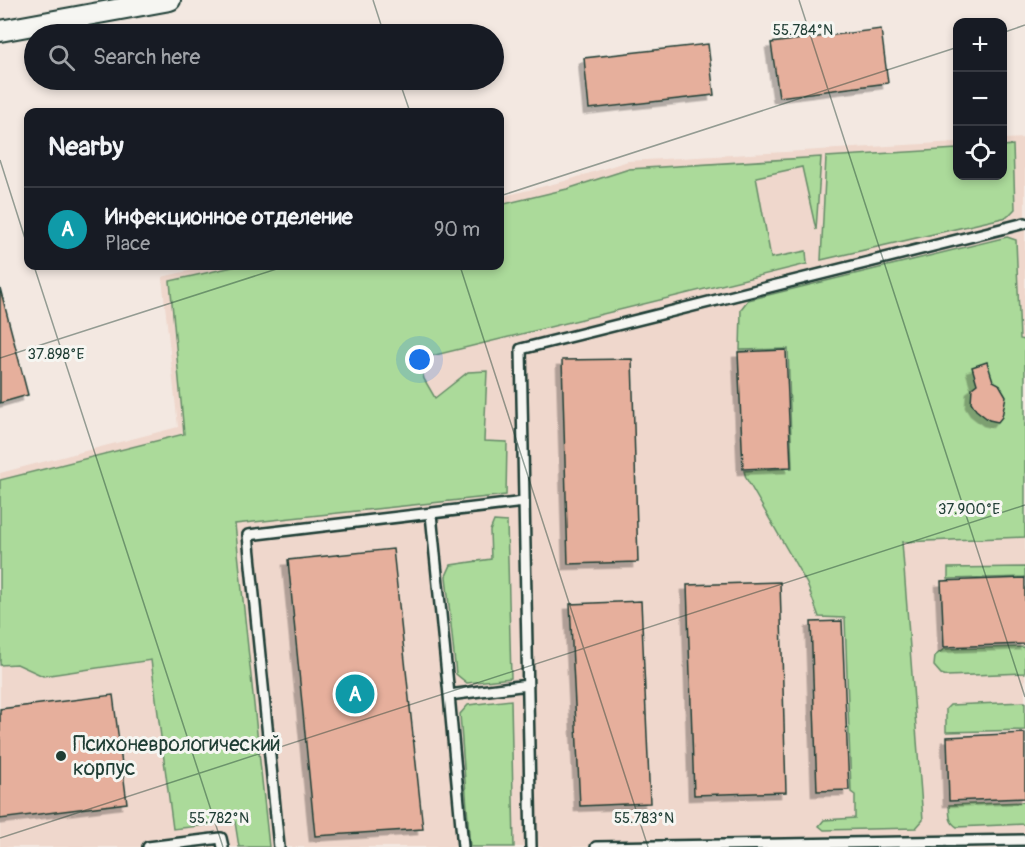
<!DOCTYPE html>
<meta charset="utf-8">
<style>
:root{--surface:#171b24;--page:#20242c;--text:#f1f3f6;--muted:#9ea1a6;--line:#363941;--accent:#92a19f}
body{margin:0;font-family:Pangolin,sans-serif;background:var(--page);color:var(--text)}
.controls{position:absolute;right:18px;top:18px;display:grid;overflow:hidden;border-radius:12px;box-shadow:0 3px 9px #0003}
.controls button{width:54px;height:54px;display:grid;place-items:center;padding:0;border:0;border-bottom:2px solid var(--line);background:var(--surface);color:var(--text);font:30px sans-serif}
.you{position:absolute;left:420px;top:360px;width:21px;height:21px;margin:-15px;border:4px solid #fff;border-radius:50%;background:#1a73e8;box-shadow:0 0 0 9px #1a73e833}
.badge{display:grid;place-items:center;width:39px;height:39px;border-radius:50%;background:var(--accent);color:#fff;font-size:20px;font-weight:700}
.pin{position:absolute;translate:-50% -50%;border:3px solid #fff;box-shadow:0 2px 6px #0006}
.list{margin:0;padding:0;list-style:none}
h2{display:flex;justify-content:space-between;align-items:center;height:78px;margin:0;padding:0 24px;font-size:26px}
h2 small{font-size:20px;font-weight:400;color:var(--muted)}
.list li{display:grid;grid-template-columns:39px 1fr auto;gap:18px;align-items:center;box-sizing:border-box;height:84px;padding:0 24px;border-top:2px solid var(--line)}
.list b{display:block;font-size:22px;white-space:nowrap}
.list p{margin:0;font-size:20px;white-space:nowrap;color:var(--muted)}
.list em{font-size:20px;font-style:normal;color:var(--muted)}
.icon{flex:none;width:33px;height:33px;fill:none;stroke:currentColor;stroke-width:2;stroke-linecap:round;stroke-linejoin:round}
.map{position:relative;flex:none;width:1025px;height:847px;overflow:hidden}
.search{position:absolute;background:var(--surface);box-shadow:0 3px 9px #0003;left:24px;top:24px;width:480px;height:66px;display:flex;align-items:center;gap:15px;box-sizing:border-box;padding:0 21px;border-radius:33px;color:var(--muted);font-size:22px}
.panel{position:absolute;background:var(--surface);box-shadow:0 3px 9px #0003;left:24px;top:108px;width:480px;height:162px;border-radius:12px}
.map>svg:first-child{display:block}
.built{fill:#efd7cc}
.green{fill:#abda9a;stroke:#658c67;stroke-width:1.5}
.building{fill:#e6af9c;stroke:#1f3d34;stroke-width:1.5;filter:url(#shadow)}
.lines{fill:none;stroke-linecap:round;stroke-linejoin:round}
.service-casing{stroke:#1f3d34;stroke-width:14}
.minor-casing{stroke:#1f3d34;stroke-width:24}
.service{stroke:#f6f6f2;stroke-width:9}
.minor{stroke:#f6f6f2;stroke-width:20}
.ticks{fill:none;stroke:#1f3d34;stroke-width:1.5;stroke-opacity:0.45}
.poi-dot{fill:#1f3d34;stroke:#f6f6f2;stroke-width:2}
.labels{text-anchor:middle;stroke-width:6;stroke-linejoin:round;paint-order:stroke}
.poi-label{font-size:21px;fill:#1f3d34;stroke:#f6f6f2;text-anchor:start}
.ticks-label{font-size:15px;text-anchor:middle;fill:#1f3d34;stroke:#f6f6f2;stroke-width:6;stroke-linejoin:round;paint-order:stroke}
</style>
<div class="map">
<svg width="1025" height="847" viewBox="0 0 1025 847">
<defs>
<filter id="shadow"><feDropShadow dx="-5.5" dy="5.5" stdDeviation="0" flood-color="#0004"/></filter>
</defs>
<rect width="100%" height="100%" fill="#f3e8e1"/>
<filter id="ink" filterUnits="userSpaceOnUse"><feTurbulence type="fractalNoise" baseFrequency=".0167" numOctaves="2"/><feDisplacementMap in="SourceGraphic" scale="12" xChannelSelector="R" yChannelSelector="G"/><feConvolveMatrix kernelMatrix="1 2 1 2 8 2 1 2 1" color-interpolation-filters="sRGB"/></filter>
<g filter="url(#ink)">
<path class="built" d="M1025 138V847H0V473L178 427 162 277 210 266H500V197L565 181 628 161 957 142 958 176H1002L1003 139Z"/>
<path class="green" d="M1013 145 1015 209 1007 217 821 260 826 157 957 149 958 176H1002L1003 146Z
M821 157 816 230 802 167 756 177 771 258 806 251 807 264 419 359 424 379 435 398 468 372 487 371 484 441 507 442 506 495 235 524 269 847H239L235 822 173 829 151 660 43 676 17 664 0 665V480L184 434 170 281 237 266H500V205L567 189 629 169Z
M1007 237 1016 240 1020 339 1025 340V537L902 542 923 820 916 828 824 830 819 826 824 820 855 818V795L851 792 845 618 819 617 807 584 746 478 744 471 792 468 788 349 740 350 741 309 748 300Z
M494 521 507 522 511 678 467 683 456 674 446 576 451 565 491 559 490 531Z
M1025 567V577L948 579V568Z
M1025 647V673L947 676 941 674 934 666 935 656 944 649Z
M511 700 514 847H470L460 714 468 705Z
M1025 702V730L946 732V709L950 705Z
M1025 802V824L957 827C948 822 950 814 949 805Z"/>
<path class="building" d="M881 29 888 83 779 97 771 43Z
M708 44 714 95 589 109 584 58Z
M0 288 28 395 0 403Z
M786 350 791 467 743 469 738 352Z
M632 359 638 562 568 564 562 360Z
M987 362 993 381 999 384 1006 396 1002 417 998 422 989 420 976 410 971 402 972 388 977 384 972 367Z
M393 549 423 829 315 836 288 560Z
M1025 578V644L944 647 941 581Z
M780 582 786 792 694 795 687 585Z
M641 601 650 803 580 806 570 604Z
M842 621 849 790 817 791 811 622Z
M113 695 127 803 0 819V709Z
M1025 733V798L949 801 947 737Z"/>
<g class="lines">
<defs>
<path id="service" d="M431 514 449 695
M148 847 221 838 223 847
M279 847 248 535 524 502
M463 847 449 695 528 685
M531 847 521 349 1025 223
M596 847 1025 840"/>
<path id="minor" d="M0 31 170 0"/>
</defs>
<use href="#service" class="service-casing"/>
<use href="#minor" class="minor-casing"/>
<use href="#service" class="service"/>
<use href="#minor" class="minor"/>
</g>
</g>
<path class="ticks" d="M373 0 384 34M799 0 1025 697M1002 33 1025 25M399 80 410 112M0 160 28 248M500 196 958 47M34 266 223 847M460 266 648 847M0 358 286 266M0 838 1025 505"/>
<circle class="poi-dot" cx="61" cy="756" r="6"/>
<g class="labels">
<g class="poi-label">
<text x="73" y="751">Психоневрологический<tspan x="73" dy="24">корпус</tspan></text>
</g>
</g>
<g class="ticks-label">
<text x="803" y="35">55.784°N</text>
<text x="56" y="359">37.898°E</text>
<text x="969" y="514">37.900°E</text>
<text x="644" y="823">55.783°N</text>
<text x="219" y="823">55.782°N</text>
</g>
</svg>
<div class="controls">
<button>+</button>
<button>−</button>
<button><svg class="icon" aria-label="locate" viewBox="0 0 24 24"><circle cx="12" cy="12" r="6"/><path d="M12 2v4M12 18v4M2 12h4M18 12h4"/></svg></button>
</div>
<div class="you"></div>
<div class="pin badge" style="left:355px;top:694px;background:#0f9aa8">A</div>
<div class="search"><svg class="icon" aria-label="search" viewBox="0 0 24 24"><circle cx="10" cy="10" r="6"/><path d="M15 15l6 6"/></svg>Search here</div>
<section class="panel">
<h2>Nearby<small></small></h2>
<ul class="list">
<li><span class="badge" style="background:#0f9aa8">A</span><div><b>Инфекционное отделение</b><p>Place</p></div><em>90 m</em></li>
</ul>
</section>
</div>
